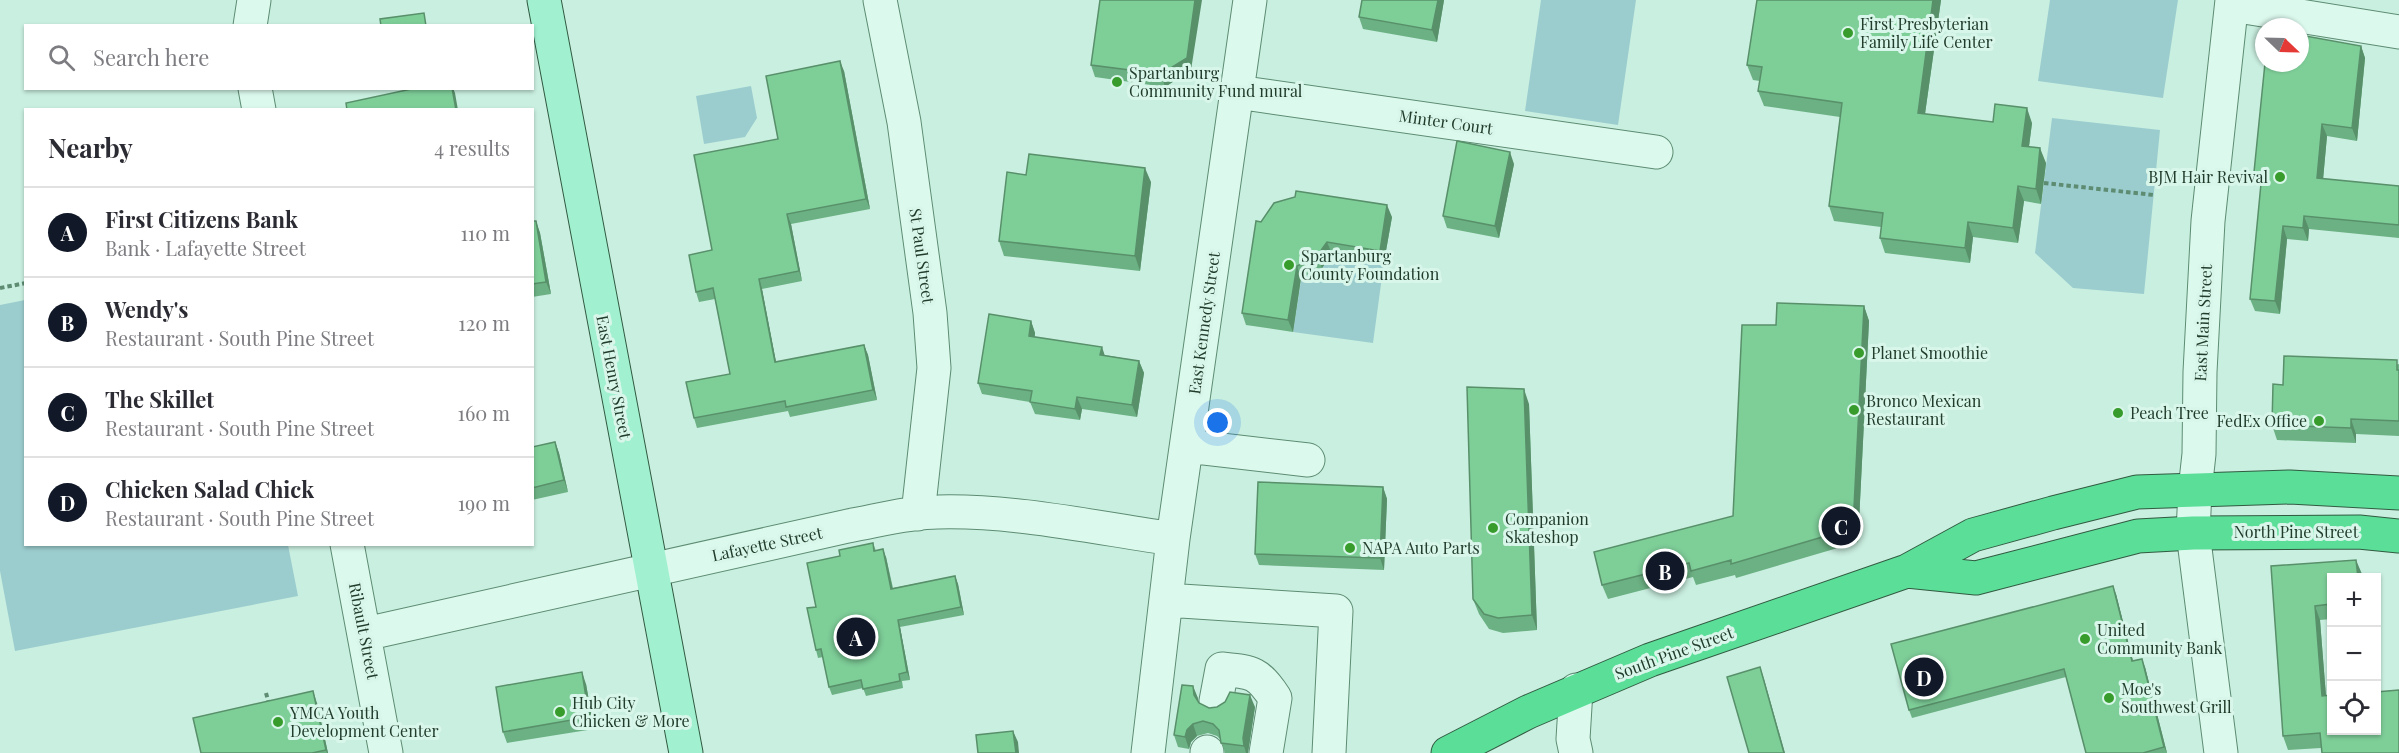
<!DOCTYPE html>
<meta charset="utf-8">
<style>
:root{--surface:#fff;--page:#f7f7f7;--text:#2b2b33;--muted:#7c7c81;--line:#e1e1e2;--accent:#111827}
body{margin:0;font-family:"Playfair Display",serif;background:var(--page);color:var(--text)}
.controls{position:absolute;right:18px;bottom:18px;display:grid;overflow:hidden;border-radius:0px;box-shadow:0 2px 4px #0004}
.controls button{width:54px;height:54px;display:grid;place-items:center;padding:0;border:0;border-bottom:2px solid var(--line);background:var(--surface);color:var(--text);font:30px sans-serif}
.compass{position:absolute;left:2255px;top:18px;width:54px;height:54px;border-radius:50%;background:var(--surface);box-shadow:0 2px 4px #0004;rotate:113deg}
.you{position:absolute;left:1218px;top:423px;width:21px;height:21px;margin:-15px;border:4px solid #fff;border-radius:50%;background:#1a73e8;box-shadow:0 0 0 9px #1a73e833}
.badge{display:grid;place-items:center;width:39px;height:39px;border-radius:50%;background:var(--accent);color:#fff;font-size:20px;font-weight:700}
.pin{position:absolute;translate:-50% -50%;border:3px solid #fff;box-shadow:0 2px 6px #0006}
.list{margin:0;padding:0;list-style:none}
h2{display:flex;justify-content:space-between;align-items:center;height:78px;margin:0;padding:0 24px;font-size:26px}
h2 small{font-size:20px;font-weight:400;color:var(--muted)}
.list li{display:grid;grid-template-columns:39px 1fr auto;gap:18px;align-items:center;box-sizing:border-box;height:90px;padding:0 24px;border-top:2px solid var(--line)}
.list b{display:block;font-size:22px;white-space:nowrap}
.list p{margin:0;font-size:20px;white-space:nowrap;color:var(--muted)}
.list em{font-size:20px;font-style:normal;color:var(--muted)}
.icon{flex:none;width:33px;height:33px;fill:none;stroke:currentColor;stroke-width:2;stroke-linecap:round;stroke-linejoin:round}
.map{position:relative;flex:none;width:2399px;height:753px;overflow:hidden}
.search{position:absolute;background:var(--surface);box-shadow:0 2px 4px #0004;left:24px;top:24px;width:510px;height:66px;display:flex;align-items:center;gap:15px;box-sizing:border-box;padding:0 21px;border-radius:0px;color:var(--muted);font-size:22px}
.panel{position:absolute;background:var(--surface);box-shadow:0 2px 4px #0004;left:24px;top:108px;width:510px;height:438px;border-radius:0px}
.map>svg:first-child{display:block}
.green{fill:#9ccdce}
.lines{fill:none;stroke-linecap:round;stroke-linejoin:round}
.minor-casing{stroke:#5d8c72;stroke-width:35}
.major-casing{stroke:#315a40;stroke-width:35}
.highway-casing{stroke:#315a40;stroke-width:35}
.path{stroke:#5d8c72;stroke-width:4;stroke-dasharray:4.5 3;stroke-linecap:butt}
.minor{stroke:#dcf9ee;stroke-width:33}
.major{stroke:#a1f1d1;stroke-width:33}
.highway{stroke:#5ade98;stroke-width:33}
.wall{fill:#6cb183}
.shaded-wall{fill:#58906a}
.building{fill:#7ece98;stroke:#58906a;stroke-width:1.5}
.poi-dot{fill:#379c2c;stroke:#d9f6eb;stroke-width:2}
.labels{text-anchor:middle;stroke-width:6;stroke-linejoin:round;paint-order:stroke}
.poi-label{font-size:16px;fill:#213c2b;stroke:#d9f6eb;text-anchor:start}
.street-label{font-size:16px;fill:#213c2b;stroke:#d9f6eb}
</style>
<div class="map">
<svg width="2399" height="753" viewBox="0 0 2399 753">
<rect width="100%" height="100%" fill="#c9efe0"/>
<path class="green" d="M1541 0H1636L1618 125 1525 111Z
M2050 0H2178L2163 98 2038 81Z
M751 86 757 118 745 137 704 144 696 96Z
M2052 118 2160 130 2144 294 2073 288 2035 253Z
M1327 254 1384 262 1373 343 1293 332 1302 273C1316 276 1325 268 1327 254Z
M25 300 26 544 288 545 298 596 15 651 0 571V305Z"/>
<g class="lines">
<defs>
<path id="minor" d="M880 0 904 122 930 313 934 368 918 514
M2232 5 2399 32
M250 26 254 0
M255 88 259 110
M1237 92 1656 152
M1187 446 1308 460
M347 544 386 753
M1166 600 1336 611 1329 753
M365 634 848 526C877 521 908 512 938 512 1017 510 1096 528 1173 539
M1576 690 1573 739 1576 753
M1216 701 1222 669C1252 672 1258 672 1275 698L1266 753
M1148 753 1173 539 1250 0
M1207 753V752
M2221 753 2193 533 2195 490 2199 454 2200 372 2208 221 2232 0"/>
<path id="major" d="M544 0 686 753"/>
<path id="highway" d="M1907 571 1976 578 2138 536 2193 533 2359 532 2399 536
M1448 753 1528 712 1650 660 1907 571 1973 535 2053 513 2137 492 2290 487 2399 493"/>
</defs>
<use href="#minor" class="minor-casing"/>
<use href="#major" class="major-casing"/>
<use href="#highway" class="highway-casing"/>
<path class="path" d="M2044 183 2154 195
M0 288 26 283
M266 693 269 704"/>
<use href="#minor" class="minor"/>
<use href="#major" class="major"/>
<use href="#highway" class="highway"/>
</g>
<path class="wall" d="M1444 0 1437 42 1363 29 1359 17Z
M1757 0H1941L1925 114 1993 122 2032 123 2029 147 2046 163 2041 204 2024 201 2018 243 1973 237 1970 263 1885 253 1880 238 1881 227 1834 221 1829 206 1840 117 1764 106 1758 91 1760 81 1753 80 1747 65Z
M2361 46 2365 58 2357 141 2327 136 2323 179 2399 186V238L2309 229 2308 241 2287 239 2280 314 2255 311 2250 299 2261 185 2258 184 2254 172Z
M1091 65 1191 70 1165 87 1095 77Z
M844 71 870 209 791 224 802 281 762 289 776 362 864 345 868 355 877 400 790 417 788 411 697 428 694 418 730 374 715 299 699 302 696 292 712 250 778 139Z
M1514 164 1499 238 1447 228 1443 216Z
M1026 175 1151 182 1140 271 1004 256 999 241Z
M1392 217 1384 262 1332 254 1322 268 1301 278 1293 332 1246 325 1242 313 1261 222Z
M532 221H536L540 233 551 294 532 297Z
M1864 306 1869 321 1858 542 1736 578 1735 575 1696 585 1693 577 1608 599 1602 585 1733 516 1776 325Z
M1031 321 1035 333V337L1105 355 1139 361 1144 373 1137 417 1082 409 1080 420 1035 414 1030 402 982 394 978 383Z
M2399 364V436L2356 434V443L2277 440 2272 425 2283 385Z
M1529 404 1537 630 1503 633 1489 629 1479 614 1473 599Z
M555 442 559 453 568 492 532 500V447Z
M1383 487 1387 499 1384 570 1259 565 1255 554Z
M873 543 876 551 886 557 893 588 955 576 958 584 964 615 900 627 910 680 902 681 903 688 866 696 863 688 832 695 829 687 823 657 818 658 816 650V607L840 556Z
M2271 566 2362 574 2331 578V619L2320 620 2326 696 2321 748 2288 750 2283 736Z
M2116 594 2133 661 2145 667 2167 753H2086L2066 677 1912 718 1909 710Z
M586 684 594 729 507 743 503 732Z
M1198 698 1199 703 1209 708 1255 707 1248 753H1225L1221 740 1217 736 1208 733 1197 736 1191 742 1189 749 1178 747 1174 735Z
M317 703 328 753H201Z"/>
<path class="shaded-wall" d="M1195 0H1202L1191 70 1165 87 1161 74Z
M1438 0H1444L1437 42 1432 30Z
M1933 0H1941L1923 128 1918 113Z
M2361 46 2365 58 2357 141 2352 128Z
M840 61 844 71 870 209 866 199Z
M452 88H453L455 93 458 110H456Z
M2027 108 2032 123 2027 161 2022 146Z
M2322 124 2327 136 2322 191 2317 178Z
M2040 148 2046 163 2041 204 2036 189Z
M1510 152 1514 164 1499 238 1495 226Z
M1145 168 1151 182 1140 271 1135 256Z
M2018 186 2024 201 2018 243 2013 228Z
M1387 205 1392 217 1384 262 1380 251Z
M787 214 791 224 802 281 799 271Z
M2304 216 2309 229 2308 241 2303 228Z
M536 221 540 233 551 294 546 282Z
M1968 222 1973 237 1970 263 1965 248Z
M2283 226 2287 239 2280 314 2275 301Z
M1327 242 1332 254 1322 268 1317 256Z
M1297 266 1301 278 1293 332 1288 320Z
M759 279 762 289 778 372 775 362Z
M1864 306 1869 321 1858 542 1853 528Z
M1031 321 1035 333 1033 348 1029 336Z
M864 345 868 355 877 400 873 390Z
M1102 347 1106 359 1100 355Z
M1139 361 1144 373 1137 417 1132 405Z
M1524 389 1529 404 1537 630 1532 615Z
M1077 397 1082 409 1080 420 1075 409Z
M2351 419 2356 434V443L2351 428Z
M555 442 559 453 568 492 564 480Z
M1383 487 1387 499 1384 570 1380 558Z
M883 549 886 557 894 596 891 589Z
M2356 560 2362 574V578H2358Z
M955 576 958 584 964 615 961 607Z
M2113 586 2116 594 2135 669 2132 661Z
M2315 606 2320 620 2327 710 2322 696Z
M898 620 900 627 910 680 907 672Z
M2142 659 2145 667 2167 753 2164 747Z
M1760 667 1764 679 1785 753H1784Z
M582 672 586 684 594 729 589 717Z
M1193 686 1198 698V707L1194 695Z
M313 691 317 703 328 753H327L326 750Z
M1250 695 1255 707 1248 753H1246L1244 746 1243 738Z
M1193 724 1197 736 1191 742 1189 749 1185 737 1187 730Z
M1013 731 1018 742 1019 753H1016Z"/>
<path class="building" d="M1100 0H1195L1187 58 1161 74 1091 65Z
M1362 0H1438L1432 30 1359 17Z
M1757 0H1933L1918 113 1993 122 1995 104 2027 108 2022 146 2040 148 2036 189 2018 186 2013 228 1968 222 1965 248 1880 238 1883 213 1829 206 1842 103 1758 91 1762 67 1747 65Z
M424 13 426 26H381L380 19Z
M2300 35 2361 46 2352 128 2322 124 2317 178 2399 186V225L2304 216 2303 228 2283 226 2275 301 2250 299 2262 173 2254 172 2265 63H2300Z
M840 61 866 199 787 214 799 271 759 279 775 362 864 345 873 390 786 407 785 401 694 418 686 382 730 374 713 288 696 292 689 255 712 250 694 155 778 139 766 76Z
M416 88H452L456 110H347L346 103Z
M1457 141 1510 152 1495 226 1443 216Z
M1029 154 1145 168 1135 256 999 241 1007 172 1026 175Z
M1296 191 1387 205 1380 251 1327 242 1317 256 1297 266 1288 320 1242 313 1256 221 1261 222 1274 203 1295 197Z
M532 221H536L546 282 532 284Z
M1777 303 1864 306 1853 528 1731 564V560L1691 571 1689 563 1602 585 1594 552 1733 516 1742 325H1776Z
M989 314 1031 321 1029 336 1102 347 1100 355 1139 361 1132 405 1077 397 1075 409 1030 402 1032 391 978 383Z
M2284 356 2397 360V370H2399V421L2351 419V428L2272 425 2273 384 2283 385Z
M1467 387 1524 389 1532 615 1498 618 1484 614 1473 599Z
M555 442 564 480 532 488V447Z
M1258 482 1383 487 1380 558 1255 554Z
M873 543 874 551 883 549 891 589 955 576 961 607 898 620 907 672 899 674 900 681 863 689 861 680 829 687 821 649 816 650 807 608 816 607 807 563 840 556 839 550Z
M2356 560 2358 578H2331V604L2315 606 2322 696 2331 695V730H2376V692L2399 690V753H2322L2320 733 2283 736 2271 566Z
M2113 586 2132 661 2142 659 2164 747 2143 753H2086L2064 669 1909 710 1891 644Z
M1760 667 1784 753H1749L1727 677Z
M582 672 589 717 503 732 496 687Z
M1182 685 1193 686 1194 695 1199 703 1209 708 1217 707 1225 702 1230 692 1250 695 1243 738 1244 746 1221 743 1219 730 1213 724 1203 721 1193 724 1187 730 1185 737 1174 735Z
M313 691 326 750 312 753H201L193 718Z
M1013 731 1016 753H978L976 735Z"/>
<g class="poi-dot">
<circle cx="1848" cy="33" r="6"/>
<circle cx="1117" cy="82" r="6"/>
<circle cx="2280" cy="177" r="6"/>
<circle cx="1289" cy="265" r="6"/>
<circle cx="1859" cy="353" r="6"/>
<circle cx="1854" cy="410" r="6"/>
<circle cx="2118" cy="413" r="6"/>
<circle cx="2319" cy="421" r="6"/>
<circle cx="1493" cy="528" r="6"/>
<circle cx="1350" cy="548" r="6"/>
<circle cx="2085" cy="639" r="6"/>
<circle cx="2109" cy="698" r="6"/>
<circle cx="560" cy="712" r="6"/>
<circle cx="278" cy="722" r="6"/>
</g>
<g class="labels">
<g class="poi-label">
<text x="1860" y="30">First Presbyterian<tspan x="1860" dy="18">Family Life Center</tspan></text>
<text x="1129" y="79">Spartanburg<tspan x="1129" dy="18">Community Fund mural</tspan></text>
<text x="2268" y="183" text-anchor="end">BJM Hair Revival</text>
<text x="1301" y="262">Spartanburg<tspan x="1301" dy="18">County Foundation</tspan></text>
<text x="1871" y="359">Planet Smoothie</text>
<text x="1866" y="407">Bronco Mexican<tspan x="1866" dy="18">Restaurant</tspan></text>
<text x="2130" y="419">Peach Tree</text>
<text x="2307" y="427" text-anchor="end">FedEx Office</text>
<text x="1505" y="525">Companion<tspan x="1505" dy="18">Skateshop</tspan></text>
<text x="1362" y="554">NAPA Auto Parts</text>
<text x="2097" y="636">United<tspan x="2097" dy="18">Community Bank</tspan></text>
<text x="2121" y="695">Moe's<tspan x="2121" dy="18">Southwest Grill</tspan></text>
<text x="572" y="709">Hub City<tspan x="572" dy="18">Chicken &amp; More</tspan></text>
<text x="290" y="719">YMCA Youth<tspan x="290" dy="18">Development Center</tspan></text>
</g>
<g class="street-label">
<text transform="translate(1446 122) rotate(8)" y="6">Minter Court</text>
<text transform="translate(922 256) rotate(82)" y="6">St Paul Street</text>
<text transform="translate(1204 323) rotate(-82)" y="6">East Kennedy Street</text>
<text transform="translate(2203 323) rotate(-87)" y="6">East Main Street</text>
<text transform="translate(614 377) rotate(79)" y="6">East Henry Street</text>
<text x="2296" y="538">North Pine Street</text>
<text transform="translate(767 544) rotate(-12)" y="6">Lafayette Street</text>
<text transform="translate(364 631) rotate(79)" y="6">Ribault Street</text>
<text transform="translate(1674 653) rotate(-20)" y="6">South Pine Street</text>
</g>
</g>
</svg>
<div class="controls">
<button>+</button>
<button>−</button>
<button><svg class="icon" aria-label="locate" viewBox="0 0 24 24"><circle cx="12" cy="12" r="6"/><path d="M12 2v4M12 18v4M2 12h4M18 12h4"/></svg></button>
</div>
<svg class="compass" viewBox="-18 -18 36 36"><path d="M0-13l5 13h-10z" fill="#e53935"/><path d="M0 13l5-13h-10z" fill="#7c7c81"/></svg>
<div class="you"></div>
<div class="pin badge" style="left:856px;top:637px">A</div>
<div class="pin badge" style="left:1665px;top:571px">B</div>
<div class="pin badge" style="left:1841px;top:526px">C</div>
<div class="pin badge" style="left:1924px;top:677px">D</div>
<div class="search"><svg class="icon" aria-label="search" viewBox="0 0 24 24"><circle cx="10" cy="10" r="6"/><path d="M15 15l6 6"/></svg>Search here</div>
<section class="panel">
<h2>Nearby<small>4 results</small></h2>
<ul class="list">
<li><span class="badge">A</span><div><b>First Citizens Bank</b><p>Bank · Lafayette Street</p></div><em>110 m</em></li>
<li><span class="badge">B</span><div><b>Wendy's</b><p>Restaurant · South Pine Street</p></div><em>120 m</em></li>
<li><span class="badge">C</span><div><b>The Skillet</b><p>Restaurant · South Pine Street</p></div><em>160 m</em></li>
<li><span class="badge">D</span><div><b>Chicken Salad Chick</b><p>Restaurant · South Pine Street</p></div><em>190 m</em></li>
</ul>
</section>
</div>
